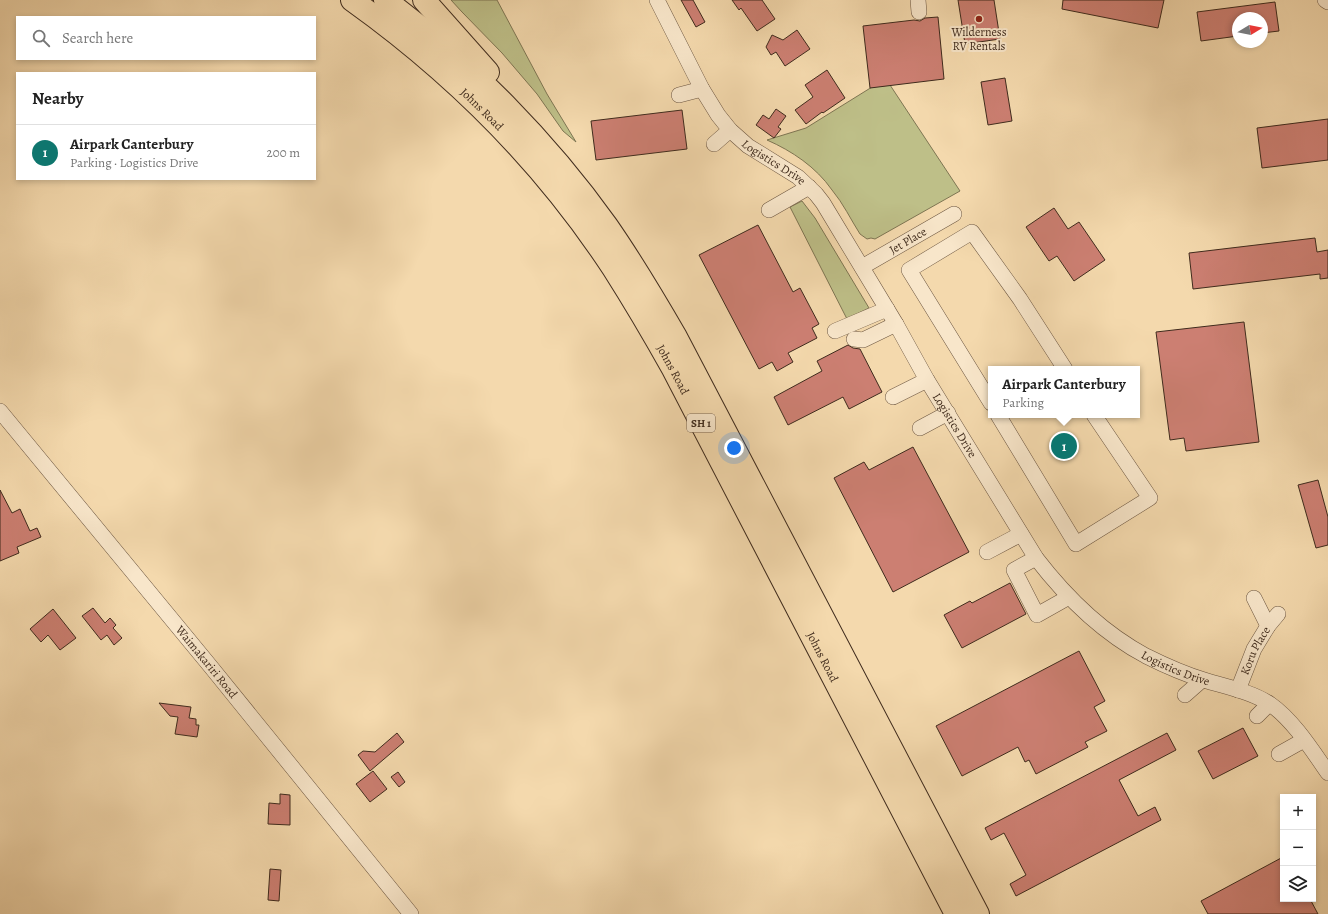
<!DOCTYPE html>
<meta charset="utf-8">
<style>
:root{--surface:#fff;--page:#f2f2f2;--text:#222;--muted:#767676;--line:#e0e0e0;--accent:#0f766e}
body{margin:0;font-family:Alegreya,serif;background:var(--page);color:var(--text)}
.controls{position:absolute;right:12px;bottom:12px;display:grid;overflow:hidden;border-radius:0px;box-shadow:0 2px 6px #0003}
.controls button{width:36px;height:36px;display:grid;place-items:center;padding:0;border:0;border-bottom:1px solid var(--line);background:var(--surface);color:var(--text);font:20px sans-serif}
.compass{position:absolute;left:1232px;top:12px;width:36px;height:36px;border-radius:50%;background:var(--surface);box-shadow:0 2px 6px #0003;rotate:80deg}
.you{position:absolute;left:734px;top:448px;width:14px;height:14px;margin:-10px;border:3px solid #fff;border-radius:50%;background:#1a73e8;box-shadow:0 0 0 6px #1a73e833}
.badge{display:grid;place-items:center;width:26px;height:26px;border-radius:50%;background:var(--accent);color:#fff;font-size:13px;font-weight:700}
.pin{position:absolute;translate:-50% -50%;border:2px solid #fff;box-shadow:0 1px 4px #0006}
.popup{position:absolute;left:988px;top:366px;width:152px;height:52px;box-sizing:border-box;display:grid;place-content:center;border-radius:0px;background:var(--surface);filter:drop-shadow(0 1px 3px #0005);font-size:13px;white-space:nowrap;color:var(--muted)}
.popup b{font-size:15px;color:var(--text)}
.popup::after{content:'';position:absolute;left:50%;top:100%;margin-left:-8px;border:8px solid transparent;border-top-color:var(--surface)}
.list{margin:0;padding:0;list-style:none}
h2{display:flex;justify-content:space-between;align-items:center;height:52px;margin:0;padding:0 16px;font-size:17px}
h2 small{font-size:13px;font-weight:400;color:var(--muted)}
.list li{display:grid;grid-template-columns:26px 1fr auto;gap:12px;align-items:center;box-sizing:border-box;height:56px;padding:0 16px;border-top:1px solid var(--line)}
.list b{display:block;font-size:15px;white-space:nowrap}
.list p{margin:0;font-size:13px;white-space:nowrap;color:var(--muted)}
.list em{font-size:13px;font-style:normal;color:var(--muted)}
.icon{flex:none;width:22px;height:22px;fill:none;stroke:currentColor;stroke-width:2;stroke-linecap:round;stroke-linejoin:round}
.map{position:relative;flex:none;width:1328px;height:914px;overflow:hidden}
.search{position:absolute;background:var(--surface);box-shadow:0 2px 6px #0003;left:16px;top:16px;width:300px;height:44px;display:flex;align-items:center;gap:10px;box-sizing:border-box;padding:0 14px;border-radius:0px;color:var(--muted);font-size:15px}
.panel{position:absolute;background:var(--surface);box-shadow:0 2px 6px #0003;left:16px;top:72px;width:300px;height:108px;border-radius:0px}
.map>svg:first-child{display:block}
.green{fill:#bebf88;stroke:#7e7552}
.building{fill:#cc7f72;stroke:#3f2b1d}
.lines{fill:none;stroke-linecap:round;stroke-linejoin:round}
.minor-casing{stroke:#6c5641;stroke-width:16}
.highway-casing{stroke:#3f2b1d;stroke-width:24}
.minor{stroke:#f8e6ca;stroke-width:15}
.highway{stroke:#f4d9ad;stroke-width:22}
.poi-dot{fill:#8f2418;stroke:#f8e6ca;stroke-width:1.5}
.labels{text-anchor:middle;stroke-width:4;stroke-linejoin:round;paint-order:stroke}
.shield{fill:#f8e6ca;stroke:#766351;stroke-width:1}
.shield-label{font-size:11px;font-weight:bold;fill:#3f2b1d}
.poi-label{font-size:12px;fill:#3f2b1d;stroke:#f8e6ca}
.street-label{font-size:12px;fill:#3f2b1d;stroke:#f8e6ca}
</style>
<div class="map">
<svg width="1328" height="914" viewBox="0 0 1328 914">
<rect width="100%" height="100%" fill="#f4d9ad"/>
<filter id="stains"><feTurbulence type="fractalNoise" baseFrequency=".005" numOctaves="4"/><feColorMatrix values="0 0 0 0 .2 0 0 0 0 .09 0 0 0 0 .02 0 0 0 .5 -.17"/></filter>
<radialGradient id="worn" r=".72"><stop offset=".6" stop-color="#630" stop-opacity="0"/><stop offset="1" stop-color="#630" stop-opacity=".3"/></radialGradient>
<path class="green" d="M451 0H497L547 94 576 142 563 131 537 94 502 53 462 12Z
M890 85 960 191 875 239 871 238 867 239 860 234C851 220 843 203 832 190 816 167 792 151 767 140L806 128 872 87Z
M802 201 815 218 869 308 847 319 790 207Z"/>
<path class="building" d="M681 0H693L705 22 696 27Z
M732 0H762L775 19 757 31 741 8 739 10Z
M958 0H994L1000 39 965 44Z
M1063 0H1164L1158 28 1062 9Z
M1275 2 1279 31 1262 33V18H1238V36L1201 41 1197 12Z
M938 17 944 79 870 88 863 26 914 20 920 21 925 18Z
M797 30 810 49 785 66 776 52 771 55 766 47 772 35 783 40Z
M827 70 845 98 823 113 822 112 806 124 795 110 813 97 805 85Z
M1005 78 1012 121 988 125 981 82Z
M776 109 786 116 778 127 781 129 774 138 756 125 763 115 769 119Z
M682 110 687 149 596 160 591 121Z
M1328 119V160L1262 168 1257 128Z
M1054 208 1068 229 1079 222 1105 260 1074 281 1057 256 1049 261 1026 227Z
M758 225 793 292 800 288 819 324 812 328 817 338 788 353 793 362 777 371 772 362 759 369 699 255Z
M1315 238 1317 252 1328 250V278L1320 279V274L1193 289 1189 253Z
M1244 322 1259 442 1186 451 1184 438 1170 440 1156 332Z
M848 345 853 348 860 349 882 392 849 409 843 397 788 425 774 397 822 371 817 361Z
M913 447 969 552 893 592 834 478 864 462 869 470Z
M1318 480 1328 517V545L1316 548 1298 485Z
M0 490 12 513 20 509 30 531 37 528 41 537 17 547 19 553 0 561Z
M1010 583 1026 614 962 648 944 615 970 601 972 603Z
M93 608 105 623 110 618 116 625 113 628 122 638 114 645 107 635 101 640 82 616Z
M53 609 76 638 60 650 48 635 41 642 30 629Z
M1079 651 1105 701 1094 707 1107 731 1085 742 1088 747 1036 774 1029 760 1025 762 1018 747 962 776 936 726Z
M159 703 191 707 189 718 196 719V725H199L197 737 175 734 178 717 170 716Z
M1243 728 1258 756 1213 779 1198 751Z
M397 733 404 742 370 771 358 755 363 751 375 752Z
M1167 733 1176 750 1119 780 1138 816 1155 807 1161 820 1016 896 1010 884 1026 875 1004 833 991 840 985 828Z
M373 771 387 789 370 802 356 784Z
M398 772 405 782 399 787 391 777Z
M280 794 290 795V825L268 824 269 803 280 804Z
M1283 857V899H1310L1318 914H1208L1201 901Z
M270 869 281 870 279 901 268 900Z"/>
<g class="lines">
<defs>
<g id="minor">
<path id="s1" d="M657 0 702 89 718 115 730 130 748 146 798 177 816 194 823 203 896 324 927 380 1036 558C1066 597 1101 632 1146 656 1164 665 1184 674 1204 680 1226 687 1250 691 1270 704 1293 720 1312 750 1328 773"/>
<path d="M918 0 919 12"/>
<path d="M1325 0 1328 2"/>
<path d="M679 95 702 89"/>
<path d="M714 144 730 130"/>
<path d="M769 210 809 187"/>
<path id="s2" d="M862 267 954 214"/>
<path d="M835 331 887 309"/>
<path d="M854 339 863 340 896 324"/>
<path d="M893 397 927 380"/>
<path d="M991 403 909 270 972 232 1020 299 1065 369"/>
<path id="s3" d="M0 411 211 667 411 914"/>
<path d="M998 415 1076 544 1150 498 1094 415"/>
<path d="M920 428 948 413"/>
<path d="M987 552 1021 534"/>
<path d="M1036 558 1014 570 1037 615 1069 597"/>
<path d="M1254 598 1268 626"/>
<path id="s4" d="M1238 690 1254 649 1268 626 1278 614"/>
<path d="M1185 695 1202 680"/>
<path d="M1257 716 1269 704"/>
<path d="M1279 754 1304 740"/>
</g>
<g id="highway">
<path id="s5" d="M352 0C454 73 544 163 613 268 634 301 654 335 673 369L956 914"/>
<path d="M385 0C467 60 548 143 607 226 632 262 654 299 676 337L978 914"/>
<path d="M424 0 488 72"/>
</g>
</defs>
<use href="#minor" class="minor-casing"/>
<use href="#highway" class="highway-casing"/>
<use href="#minor" class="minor"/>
<use href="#highway" class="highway"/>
</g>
<circle class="poi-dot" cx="979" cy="19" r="4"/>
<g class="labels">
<rect class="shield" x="687" y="414" width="28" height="18" rx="3"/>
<g class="shield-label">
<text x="701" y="427">SH 1</text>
</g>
<g class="poi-label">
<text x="979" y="36">Wilderness<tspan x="979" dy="14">RV Rentals</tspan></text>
</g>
<g class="street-label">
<text dy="4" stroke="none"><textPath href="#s5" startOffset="170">Johns Road</textPath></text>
<text dy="4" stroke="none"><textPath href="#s1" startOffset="204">Logistics Drive</textPath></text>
<text dy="4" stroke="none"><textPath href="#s2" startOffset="53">Jet Place</textPath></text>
<text dy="4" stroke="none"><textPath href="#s5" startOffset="494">Johns Road</textPath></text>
<text dy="4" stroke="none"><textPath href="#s1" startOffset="527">Logistics Drive</textPath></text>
<text dy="4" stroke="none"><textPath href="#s4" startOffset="43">Koru Place</textPath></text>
<text dy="4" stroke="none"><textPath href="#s5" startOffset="818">Johns Road</textPath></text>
<text dy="4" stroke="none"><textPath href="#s3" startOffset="325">Waimakariri Road</textPath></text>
<text dy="4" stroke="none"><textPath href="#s1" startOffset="863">Logistics Drive</textPath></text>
</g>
</g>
<rect width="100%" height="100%" filter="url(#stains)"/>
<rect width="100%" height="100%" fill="url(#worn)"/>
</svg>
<div class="controls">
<button>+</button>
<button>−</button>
<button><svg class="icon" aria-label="layers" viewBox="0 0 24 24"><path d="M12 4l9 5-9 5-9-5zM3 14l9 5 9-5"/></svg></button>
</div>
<svg class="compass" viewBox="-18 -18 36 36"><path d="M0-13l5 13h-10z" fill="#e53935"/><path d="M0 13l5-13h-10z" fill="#767676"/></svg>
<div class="you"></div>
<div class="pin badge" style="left:1064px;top:446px">1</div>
<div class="popup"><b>Airpark Canterbury</b>Parking</div>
<div class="search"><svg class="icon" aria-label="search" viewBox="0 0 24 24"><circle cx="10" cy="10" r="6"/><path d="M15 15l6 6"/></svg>Search here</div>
<section class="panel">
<h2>Nearby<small></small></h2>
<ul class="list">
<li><span class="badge">1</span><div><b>Airpark Canterbury</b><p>Parking · Logistics Drive</p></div><em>200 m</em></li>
</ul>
</section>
</div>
